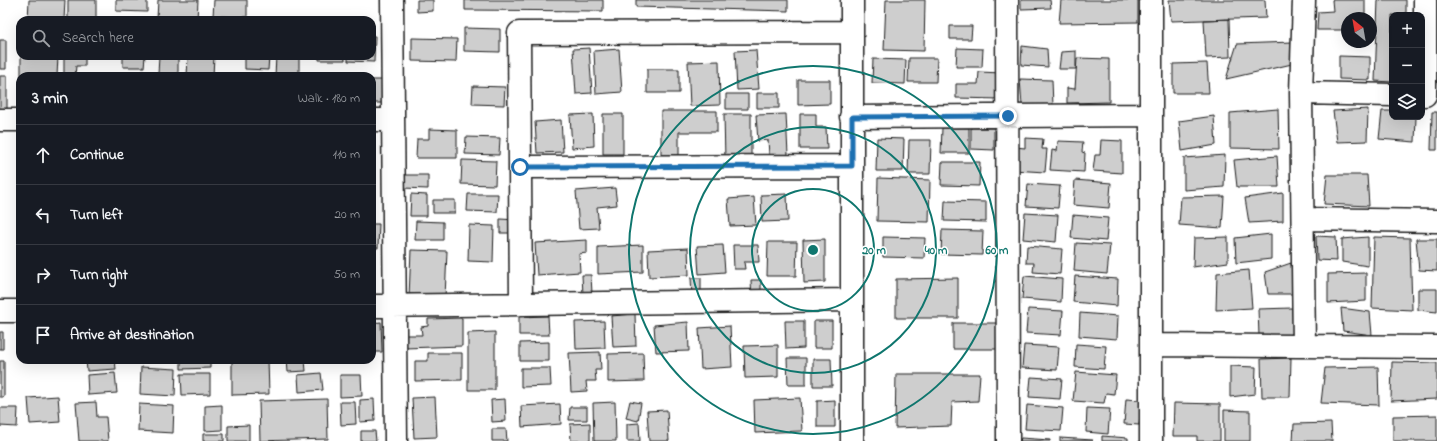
<!DOCTYPE html>
<meta charset="utf-8">
<style>
:root{--surface:#171b24;--page:#20242c;--text:#f1f3f6;--muted:#9ea1a6;--line:#363941}
body{margin:0;font-family:"Indie Flower",sans-serif;background:var(--page);color:var(--text)}
.controls{position:absolute;right:12px;top:12px;display:grid;overflow:hidden;border-radius:8px;box-shadow:0 4px 16px #0002}
.controls button{width:36px;height:36px;display:grid;place-items:center;padding:0;border:0;border-bottom:1px solid var(--line);background:var(--surface);color:var(--text);font:20px sans-serif}
.compass{position:absolute;left:1341px;top:12px;width:36px;height:36px;border-radius:50%;background:var(--surface);box-shadow:0 4px 16px #0002;rotate:329deg}
.stop{position:absolute;width:12px;height:12px;margin:-9px;border:3px solid #1f6fb2;border-radius:50%;background:#fff}
.stop.end{background:#1f6fb2;border-color:#fff;box-shadow:0 1px 4px #0008}
.list{margin:0;padding:0;list-style:none}
h2{display:flex;justify-content:space-between;align-items:center;height:52px;margin:0;padding:0 16px;font-size:17px}
h2 small{font-size:13px;font-weight:400;color:var(--muted)}
.list li{display:grid;grid-template-columns:26px 1fr auto;gap:12px;align-items:center;box-sizing:border-box;height:60px;padding:0 16px;border-top:1px solid var(--line)}
.list b{display:block;font-size:15px;white-space:nowrap}
.list em{font-size:13px;font-style:normal;color:var(--muted)}
.icon{flex:none;width:22px;height:22px;fill:none;stroke:currentColor;stroke-width:2;stroke-linecap:round;stroke-linejoin:round}
.map{position:relative;flex:none;width:1437px;height:441px;overflow:hidden}
.search{position:absolute;background:var(--surface);box-shadow:0 4px 16px #0002;left:16px;top:16px;width:360px;height:44px;display:flex;align-items:center;gap:10px;box-sizing:border-box;padding:0 14px;border-radius:12px;color:var(--muted);font-size:15px}
.panel{position:absolute;background:var(--surface);box-shadow:0 4px 16px #0002;left:16px;top:72px;width:360px;height:292px;border-radius:12px}
.map>svg:first-child{display:block}
.building{fill:#cecece;stroke:#1c1c1c}
.lines{fill:none;stroke-linecap:round;stroke-linejoin:round}
.minor-casing{stroke:#1c1c1c;stroke-width:25}
.minor{stroke:#fff;stroke-width:22}
.route{stroke:#1f6fb2;stroke-width:5}
.ring{fill:none;stroke:#0f766e;stroke-width:2}
.centre{fill:#0f766e;stroke:#fff;stroke-width:2}
.ring-label{font-size:12px;text-anchor:middle;font-weight:bold;fill:#0f766e;stroke:#fff;stroke-width:3;stroke-linejoin:round;paint-order:stroke}
</style>
<div class="map">
<svg width="1437" height="441" viewBox="0 0 1437 441">
<rect width="100%" height="100%" fill="#fff"/>
<filter id="ink" filterUnits="userSpaceOnUse"><feTurbulence type="fractalNoise" baseFrequency=".025" numOctaves="2"/><feDisplacementMap in="SourceGraphic" scale="8" xChannelSelector="R" yChannelSelector="G"/><feConvolveMatrix kernelMatrix="1 2 1 2 8 2 1 2 1" color-interpolation-filters="sRGB"/></filter>
<g filter="url(#ink)">
<path class="building" d="M29 0H65L64 20H28Z
M68 0H96V20H68Z
M116 0H147V12L116 11Z
M158 0H198L197 20 157 19Z
M214 0H247V17L213 16Z
M417 0H433V11L417 12Z
M465 0H603V11L465 10Z
M636 0H788V11L636 7Z
M886 0H925L924 51 884 50Z
M1021 0H1050L1051 8 1021 9Z
M1061 0H1138V22L1059 23Z
M1169 0H1265L1266 18 1171 21Z
M1332 0H1365V16L1347 18V30H1317L1318 12 1333 11Z
M1378 0H1406V15H1392V82L1375 81Z
M1229 19 1230 57 1206 58 1204 20Z
M950 26H972L971 39H950Z
M464 28 500 29V52L464 51Z
M372 36H375L374 62 348 61V56H372Z
M412 38 457 39 456 62 412 61Z
M0 40H6V69H0Z
M1293 42 1292 64 1226 79 1237 44Z
M1022 46 1047 49 1048 67 1021 65Z
M589 48 592 93 576 94 573 49Z
M957 48 983 49 982 67H956Z
M619 49 622 92 596 94 594 51Z
M756 50 759 89 737 90 735 51Z
M1076 51V69H1059L1061 52Z
M21 56H58L57 76H21Z
M64 56H85V66H76L75 76H64Z
M123 56H145L144 67H123Z
M159 56H178V74H158Z
M188 56H214L213 76H187Z
M245 56H269L268 70 245 69Z
M276 56H299V76H275Z
M319 56H345V60H319Z
M1339 56 1370 57V80L1339 79Z
M909 58H937L936 82H908Z
M1077 58 1109 59V102L1067 103V88L1075 89Z
M873 59 906 60 905 84 872 83Z
M719 61 720 105 690 106 688 62Z
M1207 63 1209 93H1173V64Z
M647 69H679V93H647Z
M979 72 1002 73 1001 99 956 98V84H978Z
M0 76H7V112H0Z
M1020 79 1052 80 1053 106 1022 105Z
M372 80H383L382 103H372Z
M798 80H830V104L798 105Z
M473 86 505 87 504 105 472 104Z
M757 93H779V108H757Z
M726 94H748V109H726Z
M1278 109 1279 149 1230 148V113Z
M1368 109 1367 141 1337 142 1333 111Z
M661 111H717V132H679V156H661Z
M1382 111H1392V117H1416L1415 142 1379 139Z
M1432 112H1437V150H1431Z
M593 114 594 146 572 148 570 115Z
M603 114H623V154H603Z
M724 114H751V159L725 160Z
M786 114 788 155H769L768 140 758 141 756 115Z
M800 114H816V127H826L827 149H800Z
M1214 116 1216 145 1182 151 1179 121Z
M561 120 563 152 537 153 535 122Z
M942 128H969V153H941Z
M971 128H994V150L971 149Z
M429 129 457 130V158H416L417 139H429Z
M466 137 500 138 499 155 465 154Z
M877 138 904 139 903 171H876Z
M1025 138 1043 139 1042 149H1047L1045 172 1013 170 1015 147 1025 148Z
M909 140H931L930 174H908Z
M1101 140 1122 141V173L1093 171 1095 155H1100Z
M1058 141 1083 142 1082 152 1085 153 1084 172 1050 170 1052 150 1057 151Z
M1225 155 1224 187 1184 190V158Z
M1277 156 1279 187H1237L1234 160Z
M462 160 496 161 495 185 461 184Z
M942 162H980L979 186 941 185Z
M404 175H428V189L403 188Z
M1327 175H1367L1369 206 1324 204Z
M878 178 930 180 929 222 877 221Z
M1075 180 1111 183 1109 208 1073 205Z
M1028 184 1060 186 1058 208 1026 206Z
M615 188 617 205 597 207 599 228 579 229 576 191Z
M1283 193V221L1249 223 1245 198Z
M411 194 427 195V216H410Z
M468 194H498L497 212 467 211Z
M787 194 788 221 762 222 761 195Z
M1224 196 1222 228 1179 225 1181 197Z
M754 197 756 225 730 226 728 199Z
M433 200H455V213H433Z
M945 201 986 202V222L944 221Z
M1025 213 1058 215 1056 242 1023 239Z
M1073 215 1108 218 1106 241 1071 238Z
M500 219 517 220V233H500Z
M416 221 443 222V240H415Z
M372 224H379L378 248H372Z
M469 225 494 226 493 262 468 261Z
M942 230 983 231 982 255 941 254Z
M1271 234V259L1236 263 1235 238Z
M1316 236 1336 237 1337 261 1317 260Z
M883 237 925 238 924 258 883 257Z
M1228 237V262L1193 267 1194 238Z
M1368 237V266L1342 262V239Z
M1374 237 1410 238 1412 310 1372 308Z
M825 239V282L804 283 803 240Z
M1416 239H1437V271L1419 270Z
M587 240V253L579 254 580 272 537 275 535 243Z
M768 242H797L796 276H767Z
M1076 243 1110 245 1107 274 1074 271Z
M643 245V272L598 274V247Z
M723 245 725 272 699 274 697 246Z
M733 245H758L759 262H744L745 269H734Z
M1027 246 1062 249 1060 274 1033 272 1034 263H1026Z
M688 248 689 275 649 277 648 250Z
M411 250 447 251 445 298 409 297Z
M1291 263 1295 294H1268L1265 272Z
M1249 270 1252 308 1216 310 1217 273Z
M1366 273V301L1328 303V274Z
M582 275H591L592 294 583 295Z
M1024 276 1062 279 1061 302 1022 299Z
M1075 276 1118 279 1117 306 1073 302Z
M691 278H701V297L692 298Z
M958 278V318H896V279Z
M751 280H761V299L752 300Z
M1418 289H1437V312L1418 310Z
M1292 308 1293 335 1259 336 1258 309Z
M1341 308 1370 312 1372 335 1343 331Z
M1028 309 1063 311 1061 335 1026 333Z
M1080 313 1118 316 1117 339 1079 336Z
M635 314 636 346 613 347 611 316Z
M548 316 549 335H519V317Z
M462 318V346L405 348V335H422L421 327 428 326V319Z
M604 321 605 348 576 349 575 322Z
M785 321H804V348L786 349Z
M814 321H832V348H814Z
M381 322 382 352H372V323Z
M688 322 689 351 656 352 654 325Z
M953 323H997V349H953Z
M730 326 732 367 701 369 699 328Z
M0 332H3V349H0Z
M495 332V390H468V333Z
M549 342V361H520V343Z
M1076 344 1106 346 1104 369 1075 367Z
M778 345V377L745 378 744 346Z
M1024 345 1059 347 1057 370 1022 368Z
M600 352 601 370H595L596 381H586L587 391 571 392 569 353Z
M428 353H462V380L415 381V361H428Z
M643 353 644 381 608 382V354Z
M787 358H806V385H788Z
M1291 358 1290 397H1262L1261 359Z
M813 359H831L832 386H813Z
M86 360H115L116 369 87 371Z
M181 360H210V368L181 369Z
M268 360 269 394 232 395V361Z
M287 360H305L306 371 288 372Z
M0 361H4V397H0Z
M1392 362 1437 363V399L1391 401Z
M1230 366 1256 367 1255 394 1230 397Z
M141 367 176 369 175 396 140 394Z
M1378 367 1379 405 1321 403 1325 368Z
M521 368H550L551 386 521 387Z
M1076 372 1116 375 1114 394 1106 393 1104 403 1073 401Z
M115 373 117 393 88 395 87 375Z
M321 373 323 390 299 392 298 375Z
M181 374H210V394L182 395Z
M896 374H980L978 401 952 402 951 426 895 428Z
M340 375H361L362 396 340 397Z
M1031 377 1062 379 1060 399 1029 397Z
M58 396 60 422 30 424 28 398Z
M435 397 437 437 414 438 412 398Z
M800 398 802 431 755 433 754 400Z
M327 399 328 439 260 441 259 401Z
M374 399 375 421 360 422V400Z
M505 399 506 421 492 422 491 400Z
M1126 399 1141 400 1139 425 1124 424Z
M835 400V427H817V401Z
M630 401 641 403 638 421 626 418Z
M96 402 97 417H106L108 441H79L76 403Z
M340 402H355L356 424 341 425Z
M615 402 616 441H594L593 403Z
M1174 403 1220 404V441H1197V436H1173Z
M139 404 174 406 173 433 138 431Z
M560 404 561 424 522 427 521 406Z
M222 405V430L205 431V406Z
M1027 405 1063 408 1061 431 1025 429Z
M570 407H587V420H569Z
M0 408H18L17 427 0 426Z
M1087 408 1110 409 1108 434 1086 432Z
M667 410 669 441H649L647 411Z
M1224 410 1250 411V441H1224Z
M1437 415V441H1393V416Z
M590 423V441H571L570 424Z
M639 423 640 441H627V424Z
M1331 423 1332 441H1293L1294 424Z
M249 425V441H228V426Z
M492 429H506L507 441H492Z
M361 431H375L376 441H361Z
M203 434H224V441H203Z
M1102 436 1128 438V441H1102Z
M1021 438 1050 440V441H1020Z
M1060 438 1093 440 1092 441H1060Z"/>
<g class="lines">
<defs>
<path id="minor" d="M392 0 396 441
M852 0V441
M1007 0 1008 441
M1151 0V441
M1301 93 1392 95
M1425 95V0
M851 117 1151 115
M0 120H20
M372 120H393
M520 167 851 166
M1303 219 1437 221
M521 304 519 33 852 32
M372 306 851 300
M0 311H20
M1151 345 1437 347
M1304 346 1301 93 1304 0"/>
</defs>
<use href="#minor" class="minor-casing"/>
<use href="#minor" class="minor"/>
</g>
</g>
<g class="lines" filter="url(#ink)">
<path class="route" d="M520 167 852 166V117L1008 116"/>
</g>
<g class="ring">
<circle cx="813" cy="250" r="61"/>
<circle cx="813" cy="250" r="123"/>
<circle cx="813" cy="250" r="184"/>
</g>
<circle cx="813" cy="250" r="6" class="centre"/>
<g class="ring-label">
<text x="874" y="254">20 m</text>
<text x="936" y="254">40 m</text>
<text x="997" y="254">60 m</text>
</g>
</svg>
<div class="controls">
<button>+</button>
<button>−</button>
<button><svg class="icon" aria-label="layers" viewBox="0 0 24 24"><path d="M12 4l9 5-9 5-9-5zM3 14l9 5 9-5"/></svg></button>
</div>
<svg class="compass" viewBox="-18 -18 36 36"><path d="M0-13l5 13h-10z" fill="#e53935"/><path d="M0 13l5-13h-10z" fill="#9ea1a6"/></svg>
<div class="stop" style="left:520px;top:167px"></div>
<div class="stop end" style="left:1008px;top:116px"></div>
<div class="search"><svg class="icon" aria-label="search" viewBox="0 0 24 24"><circle cx="10" cy="10" r="6"/><path d="M15 15l6 6"/></svg>Search here</div>
<section class="panel">
<h2>3 min<small>Walk · 180 m</small></h2>
<ul class="list">
<li><svg class="icon" aria-label="ahead" viewBox="0 0 24 24"><path d="M12 20V5M6 11l6-6 6 6"/></svg><div><b>Continue</b></div><em>110 m</em></li>
<li><svg class="icon" aria-label="left" viewBox="0 0 24 24"><path d="M17 20v-9H6M10 6l-5 5 5 5"/></svg><div><b>Turn left</b></div><em>20 m</em></li>
<li><svg class="icon" aria-label="right" viewBox="0 0 24 24"><path d="M7 20v-9h11M14 6l5 5-5 5"/></svg><div><b>Turn right</b></div><em>50 m</em></li>
<li><svg class="icon" aria-label="arrive" viewBox="0 0 24 24"><path d="M6 21V4h12l-3 4 3 4H6"/></svg><div><b>Arrive at destination</b></div></li>
</ul>
</section>
</div>
